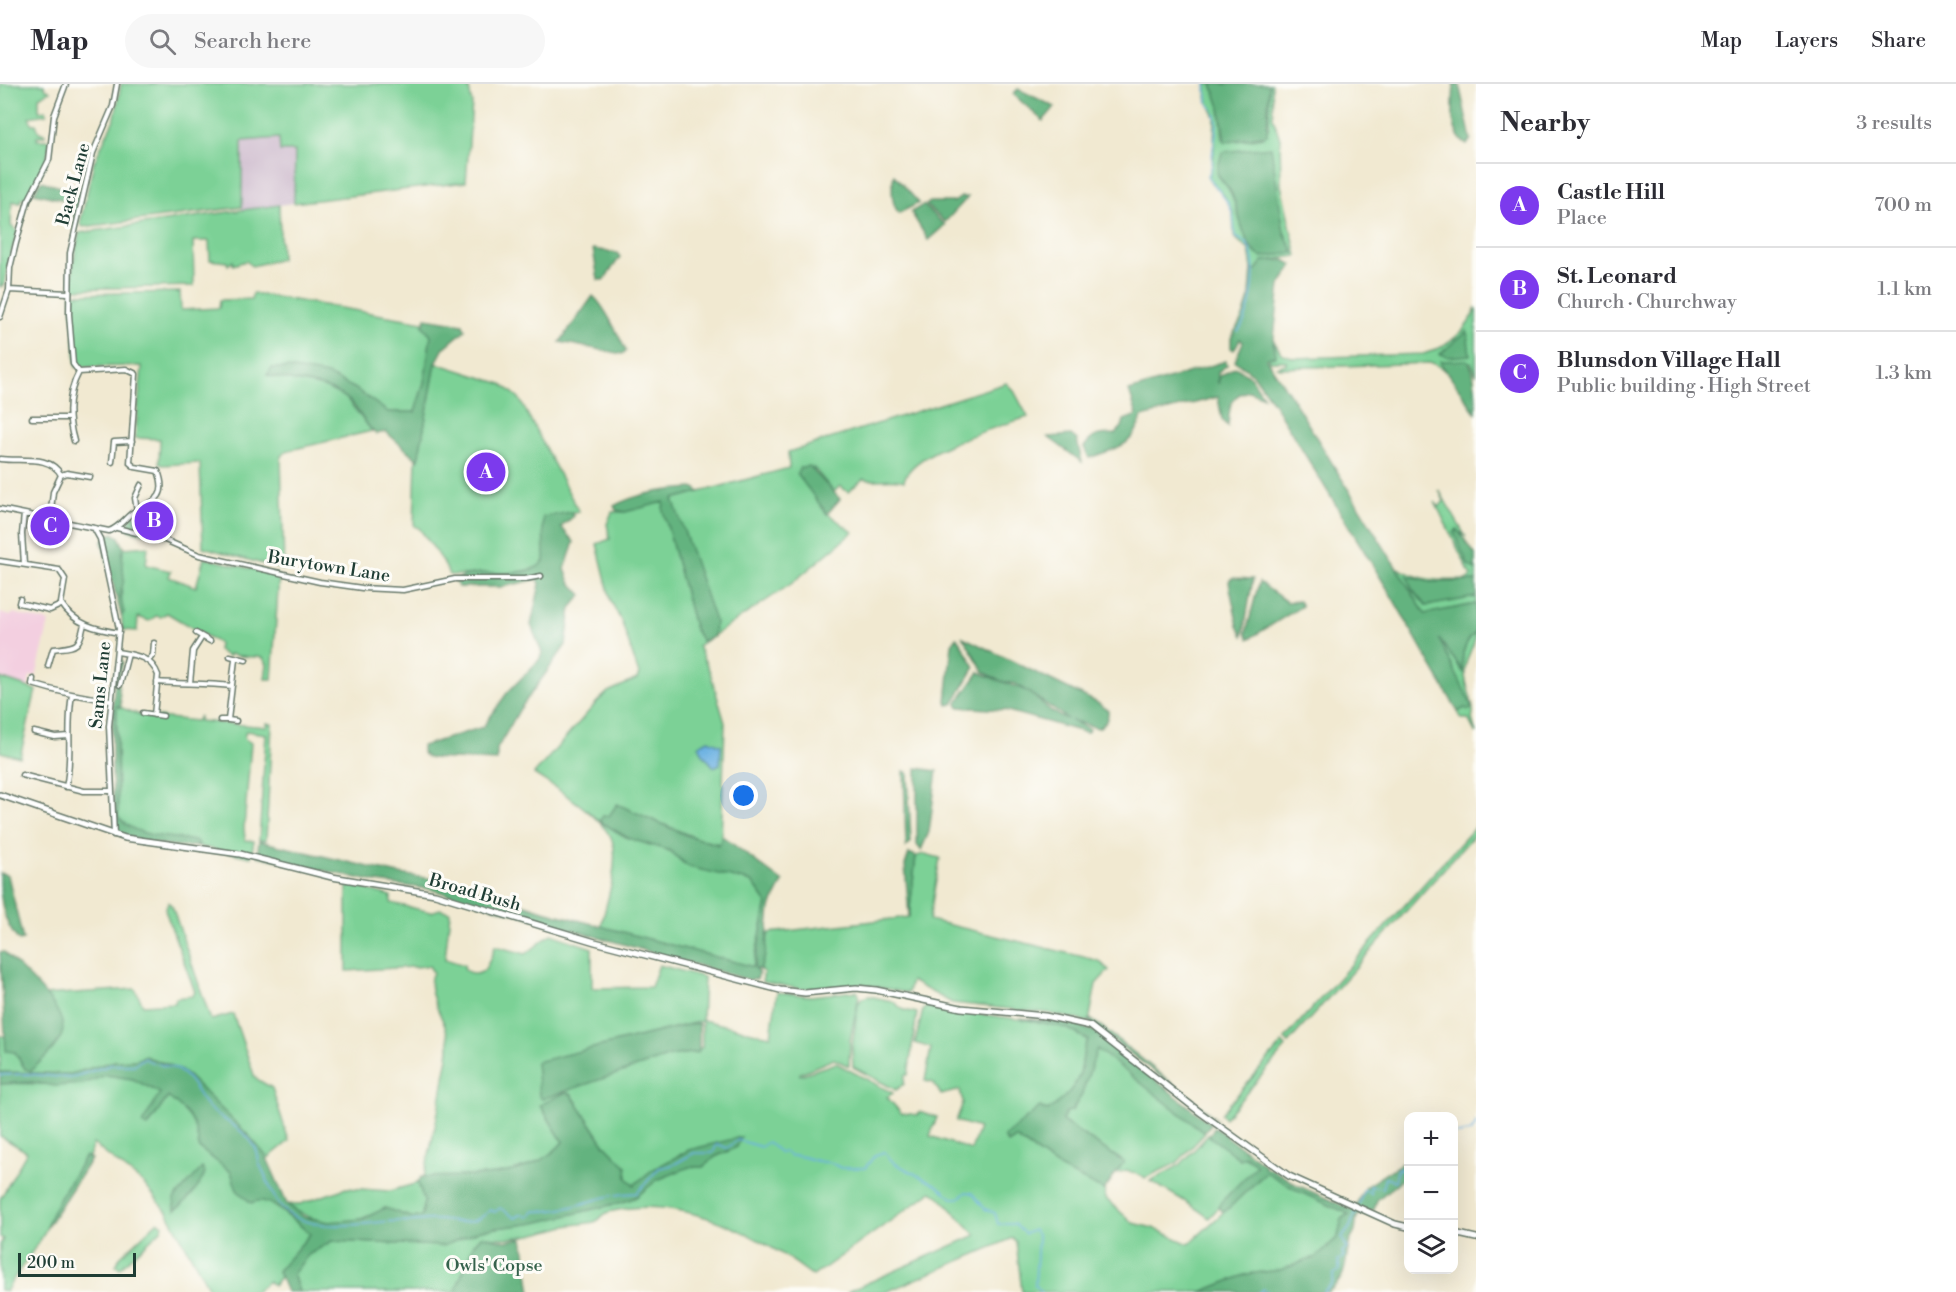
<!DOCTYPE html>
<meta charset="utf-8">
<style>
:root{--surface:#fff;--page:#f7f7f7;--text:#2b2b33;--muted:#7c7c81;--line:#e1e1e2;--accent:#7c3aed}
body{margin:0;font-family:"Libre Bodoni",serif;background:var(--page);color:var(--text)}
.controls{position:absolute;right:18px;bottom:18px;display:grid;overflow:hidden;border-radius:12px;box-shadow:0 6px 24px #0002}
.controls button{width:54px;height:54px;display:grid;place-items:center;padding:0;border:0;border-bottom:2px solid var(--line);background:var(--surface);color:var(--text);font:30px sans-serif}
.scale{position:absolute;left:18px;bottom:15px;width:118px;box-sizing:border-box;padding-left:6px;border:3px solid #1f3d34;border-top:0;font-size:16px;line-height:21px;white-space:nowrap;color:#1f3d34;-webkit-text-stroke:4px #fdfcf7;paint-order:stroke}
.you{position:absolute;left:744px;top:712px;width:21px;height:21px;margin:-15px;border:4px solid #fff;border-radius:50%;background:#1a73e8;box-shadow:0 0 0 9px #1a73e833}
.badge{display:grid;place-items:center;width:39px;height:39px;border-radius:50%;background:var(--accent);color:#fff;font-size:20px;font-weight:700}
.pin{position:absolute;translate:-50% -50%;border:3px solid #fff;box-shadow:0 2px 6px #0006}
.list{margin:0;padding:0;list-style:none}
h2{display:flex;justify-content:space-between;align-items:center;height:78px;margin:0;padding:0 24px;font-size:26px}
h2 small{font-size:20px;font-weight:400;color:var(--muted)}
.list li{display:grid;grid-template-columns:39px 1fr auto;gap:18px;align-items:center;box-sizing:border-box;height:84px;padding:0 24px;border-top:2px solid var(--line)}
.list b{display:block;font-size:22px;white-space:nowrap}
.list p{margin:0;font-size:20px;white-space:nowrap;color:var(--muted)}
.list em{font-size:20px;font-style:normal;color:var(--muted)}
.icon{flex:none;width:33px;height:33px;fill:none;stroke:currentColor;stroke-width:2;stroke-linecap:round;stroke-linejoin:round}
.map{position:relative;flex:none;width:1476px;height:1208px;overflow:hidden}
header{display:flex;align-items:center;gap:36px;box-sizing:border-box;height:84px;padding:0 30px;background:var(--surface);border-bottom:2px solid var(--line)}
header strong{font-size:28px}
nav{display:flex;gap:33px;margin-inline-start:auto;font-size:21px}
.search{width:420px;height:54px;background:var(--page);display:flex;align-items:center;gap:15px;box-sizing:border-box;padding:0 21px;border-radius:33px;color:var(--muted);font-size:22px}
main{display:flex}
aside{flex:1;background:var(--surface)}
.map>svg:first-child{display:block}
.built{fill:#f3cfe0}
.industrial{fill:#cfbdcf}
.green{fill:#7bd196;stroke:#4d8765;stroke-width:1.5;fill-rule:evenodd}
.forest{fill:#64b37f;stroke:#42785a;stroke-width:1.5}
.water{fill:#6bb1e2;stroke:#45778b;stroke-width:1.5}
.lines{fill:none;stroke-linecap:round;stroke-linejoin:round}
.stream{stroke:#6bb1e2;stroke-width:1.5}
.minor-casing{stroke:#68796b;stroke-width:7}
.secondary-casing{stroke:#68796b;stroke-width:8}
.minor{stroke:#fff;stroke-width:4}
.secondary{stroke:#fff;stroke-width:5}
.labels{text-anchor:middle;stroke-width:6;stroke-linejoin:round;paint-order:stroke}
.street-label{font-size:18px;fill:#1f3d34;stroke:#fdfcf7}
.park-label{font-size:18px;fill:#36624c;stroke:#fdfcf7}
</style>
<header>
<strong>Map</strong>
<div class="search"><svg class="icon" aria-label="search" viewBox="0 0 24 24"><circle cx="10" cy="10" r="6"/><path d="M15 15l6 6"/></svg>Search here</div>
<nav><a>Map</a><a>Layers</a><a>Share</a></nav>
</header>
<main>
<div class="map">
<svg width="1476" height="1208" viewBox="0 0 1476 1208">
<rect width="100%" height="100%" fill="#fdfcf7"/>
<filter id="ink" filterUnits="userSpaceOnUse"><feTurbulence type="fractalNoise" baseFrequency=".0167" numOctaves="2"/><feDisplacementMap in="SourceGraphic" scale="12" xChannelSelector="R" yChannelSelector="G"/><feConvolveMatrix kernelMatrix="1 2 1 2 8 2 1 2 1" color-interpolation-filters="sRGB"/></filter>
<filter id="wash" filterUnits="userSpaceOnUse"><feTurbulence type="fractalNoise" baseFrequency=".008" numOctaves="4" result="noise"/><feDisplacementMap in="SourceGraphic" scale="24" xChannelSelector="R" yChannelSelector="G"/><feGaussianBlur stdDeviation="1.35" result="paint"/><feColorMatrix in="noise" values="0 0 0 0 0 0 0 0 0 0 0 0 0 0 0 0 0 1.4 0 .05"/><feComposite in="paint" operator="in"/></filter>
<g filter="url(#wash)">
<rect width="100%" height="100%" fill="#f1e9d1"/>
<path class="built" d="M0 529 11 532 13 529 49 538 36 593 30 592 28 603 0 594Z"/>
<path class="industrial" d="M279 54 295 67 294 119 242 126V57Z"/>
<path class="green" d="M0 0H44L46 5H48L50 7 39 13V27L46 26 47 30 29 33 32 40H36L39 48 45 50V52H37V56H50L46 78 28 116 22 114 20 119 12 117 11 142 18 147 9 175 5 200 0 203Z
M121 0H468L472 19 466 98 294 119 295 67H280L279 54 242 57V123L83 143 80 140 94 78 115 33Z
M1207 0H1212L1220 23 1223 55 1229 58 1264 53 1269 43V0H1272L1273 33 1280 55 1281 101 1297 172 1263 177 1256 186 1252 185 1249 166 1234 153 1233 129 1224 112 1208 94 1213 78 1215 33 1206 14ZM1226 67 1277 109 1284 148 1294 169 1262 173C1243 166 1239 124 1230 108 1227 102 1223 97 1218 92L1221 72Z
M279 121 281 175 252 182 246 177 233 181V177L228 181 227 178 210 176 209 157H193L194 202 72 205 73 181 79 149Z
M180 208 181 226 219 224 220 216 251 215 253 209 423 238V242L431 251 424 299 415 328H388L354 304 288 284H272L267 291 324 303 346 314 372 347 286 367 281 372 284 486 203 463 200 379 162 381 159 379 160 355 135 354 142 282 76 283 71 210Z
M1476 223V291L1471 278 1441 280 1460 303 1476 330C1465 314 1451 285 1432 279L1281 284 1276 283 1286 280V277H1270L1268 274 1276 271 1274 257 1281 269 1294 274 1423 270C1447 264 1469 246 1476 223Z
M436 279 502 300 519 314 579 428H570L543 442C544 452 548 470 543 479 535 492 466 490 449 491L443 477 419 444 414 442 416 374 418 376Z
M1006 299 1014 307 1028 333C1001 342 909 367 904 397 892 393 877 398 863 395L848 408 840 402 834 408 813 383 827 429 853 448 791 500 698 562 710 588 725 639 721 760 701 756 617 721 609 732 600 738 628 754 670 767 683 779 752 798 767 819 753 883 601 843C606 819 617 789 614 764 611 736 557 705 534 690L597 618 608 608 637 595 639 590 622 539 611 517 597 460 610 455 607 440 612 428H625L664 417 663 426 695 546 702 557 673 415 789 384 788 368Z
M1439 406 1466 453 1461 448 1476 485V497L1430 498 1407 492 1412 505 1426 522 1476 513V520L1425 530 1396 483C1419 497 1440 497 1466 496L1471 492 1435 418 1439 423 1444 417Z
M153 422 168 430 166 453 130 447 127 442 132 432Z
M148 462 146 481 171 487 169 493 196 503 204 474 279 491 272 595H265L267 580 263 574C251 571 246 575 230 570L228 573 218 566 219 560 213 556 167 529 161 533 156 532 149 537 138 533 137 547 123 546C121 536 121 471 124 464Z
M1476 548C1476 562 1464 573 1465 590 1466 606 1476 621 1472 635L1476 650 1468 635H1462L1458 628 1465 623 1469 626 1472 624 1437 551 1462 587C1462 572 1463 559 1476 548Z
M0 594 36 606 20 673 0 668Z
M117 622 140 631 196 637 199 633V637L267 643V639L272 640 266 756H259L266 650 246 647 244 654 251 659 244 744 245 756 254 757 251 773 118 746Z
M1476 742V749L1288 959 1285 955 1304 933Z
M925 770 940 774 929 836 1088 874 1099 877 1109 886 1096 900 1089 938 1048 929 952 919 911 897 908 909 863 900 802 905 762 898 764 888 760 886 769 849 909 833 916 772Z
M347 800 391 812V819L431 828 440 825 450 828 445 875 464 881 465 886C485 899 489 877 495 862L526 870 551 850 592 864V904L651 903 659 881 704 893 702 936C725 940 747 948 771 952L777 908 810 912 857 907 859 911 850 957 849 982 834 975 800 989V991L836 979 893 1009 887 1013 901 1029 918 1031 919 1028 937 1033 930 1052 971 1066 979 1044 956 1037 963 1019 960 1006 941 1011 934 999 925 997 931 964 915 959 923 926 926 923 1048 939 1067 944 1088 956C1081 966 1084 980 1079 992 1067 1022 1030 1037 1004 1053L1008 1059 1015 1054 1061 1085 1104 1106 1106 1115 1133 1139 1153 1144 1189 1160 1267 1088 1298 1107 1349 1130 1342 1134 1338 1153 1316 1173 1280 1186 1247 1190 1201 1208H1022L1016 1158 1013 1154 886 1208H847L976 1151 939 1112 931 1108 813 1192C759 1150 679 1109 609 1128 602 1130 600 1137 594 1138 585 1140 575 1140 566 1142 535 1150 514 1158 481 1152L474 1160 455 1208H299L293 1190 308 1171 332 1157 443 1162 481 1146 535 1139 623 1118 636 1113 656 1096 689 1083H703L715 1073 737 1063 740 1054 689 1066 652 1086 634 1101 627 1094 625 1082 604 1060 571 1009 540 1021 563 1058C529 1097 472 1091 424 1093 431 1060 439 1028 444 994 446 982 450 969 449 958 448 936 422 909 433 888L429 882 347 887ZM702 937V964H699L698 968 670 972 542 1015 536 978Z
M168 818 172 822 211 936 233 930 255 994 272 1004 289 1057 267 1075 249 1052 170 981 144 972 137 976 115 977 71 990 0 988V952H5L25 985 31 987 38 979 53 920 45 911 135 905 143 921 175 919 176 914 192 912 195 908 165 826Z
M869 912 892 917 904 926 917 929 908 991H905L904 1000 896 1006 853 983 852 963 858 920 862 914Z
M1282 959 1286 963 1225 1034 1221 1030Z
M1097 964 1205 1049 1177 1079 1145 1094 1127 1086 1114 1090 1124 1078 1062 1037 1066 1027 1082 1010Z
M106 991 133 995 161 1009 143 1040 148 1043 168 1013C189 1030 196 1036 199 1064L231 1088 237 1106 257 1116 268 1117 311 1150 278 1187 280 1193 273 1202 269 1197 255 1208H211L167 1128 144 1100 93 1060 89 1073H85C71 1096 53 1121 46 1145 40 1160 15 1189 6 1208L0 1206V1161L3 1155 0 1153V1115L27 1068 0 1052V1000C42 997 65 1007 106 991Z
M1210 1049 1209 1052 1258 1081 1209 1134C1189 1118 1172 1110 1150 1097L1180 1081Z
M418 1099 424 1117 422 1132 413 1134 385 1124C352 1144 317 1143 287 1120L297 1121 346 1104 390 1107Z
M158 1137 163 1141 161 1146 120 1184 116 1182 120 1173Z"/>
<path class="forest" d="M1212 0H1269L1267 51 1225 58 1220 23Z
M1454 0H1459L1471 55 1467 61C1448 49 1453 19 1454 0Z
M1018 5 1055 23 1043 37 1013 10Z
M1271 63 1284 148 1294 169 1262 173C1243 166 1239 124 1231 108 1227 101 1220 96 1217 88L1222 68Z
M894 91 919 119 899 129C891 121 891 102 894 91Z
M41 97 80 109 73 143V118L34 109Z
M961 113H968L945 138 926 121 930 118H954Z
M923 121 945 141 928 156 911 128Z
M593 165 617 169 620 173 604 196H598Z
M1284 176 1293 181 1280 201 1273 262 1276 271 1266 275 1289 309 1425 530 1476 520V548C1464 558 1461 572 1463 587L1439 555 1470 618 1472 624 1468 626 1465 624 1458 628 1388 506 1274 320 1254 291 1235 277 1243 258 1240 255 1234 266 1231 264V254L1243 233 1250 211 1252 185 1256 186 1263 177Z
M593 212C605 222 619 252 626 267L622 270 560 258Z
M426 234 463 240 465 246 444 264 436 279 418 376 386 348 376 350C363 340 359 323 345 313 324 298 292 298 267 291L272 284H288L328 291 354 304 388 328H415L424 299 431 251 423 242Z
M1467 247 1470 271 1449 273 1440 270Z
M1467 276C1476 284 1476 315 1476 329L1441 280V277Z
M1226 277 1227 281 1218 288V300L1220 292 1235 283 1249 291 1264 313 1249 307C1228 311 1230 324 1228 342L1222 336 1218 313 1142 333C1132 365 1117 363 1089 374L1084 363C1093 350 1100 350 1115 350L1122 343 1124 336 1137 331 1129 307Z
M1071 351 1077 356 1082 378 1048 353Z
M809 382 840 415 827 430 797 390 800 384Z
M695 404 700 408 673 415 715 537 714 553 702 557 695 546 663 426 664 418 625 428 616 426 614 422C637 409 669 405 695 404Z
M570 428 574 432 561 443 574 458 565 485 570 498 582 511 571 524 566 561 520 625 497 665V677L428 674 422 669V662L483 643 507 609 539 576 542 569 531 541 540 500 538 495 502 503H458L455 497C477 479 527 500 544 477L543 433Z
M1457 445 1475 470V486L1468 481 1454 449Z
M113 449 119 453 124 464 122 470 124 496 120 511 124 529 121 531 102 458 105 453Z
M1407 492 1430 498 1476 497V513L1426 522 1412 505Z
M1232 494 1253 495 1243 552 1238 542 1230 504 1229 497Z
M1259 498 1287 518 1299 517 1302 522 1249 555 1246 549Z
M957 553 975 583 953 620 948 621 946 618 952 560Z
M963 553 1096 618 1108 626C1109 634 1106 640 1098 644L1071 636 1089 645 1087 649 1004 626 958 623 957 619 979 588C993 595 1006 599 1020 604 1039 611 1048 631 1068 635L1016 600 1001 597 984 588Z
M120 575 123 578 118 596 121 622H117L116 631 118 733C138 756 171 751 198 758L199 761C184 766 131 757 118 748 110 722 109 600 120 575Z
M917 684 937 687 929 748 921 766 917 761Z
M904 687 908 689 911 758 906 763Z
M617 720 686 751 719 761 722 752 783 798 770 824 765 872 760 886 755 884 759 890 757 895 749 896 429 805 376 798 257 772 259 757 399 790 453 798 544 827 754 883 767 819 752 798 689 783 670 767 628 754 599 737 603 732H609Z
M909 769 916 772 909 833 905 781Z
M0 789 8 791 23 856 19 857C2 838 0 814 0 789Z
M0 868H4C20 885 70 926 62 950 57 964 41 976 31 987L25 985 15 968 6 967Z
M1020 934 1066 938 1094 947 1211 1040 1204 1048 1097 965 1082 1010 1072 1027 1066 1028 1062 1037 1124 1078 1104 1106 1061 1085 1016 1054 1008 1059 1004 1053 1040 1023 1048 1027C1061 1016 1075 1006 1080 989 1084 978 1081 966 1088 956L1067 944Z
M1090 935 1101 942 1219 1037 1089 938Z
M691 940H699V968L670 972 542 1015 539 1012 536 978Z
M144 972 184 988 249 1052 266 1072 287 1120 304 1133 328 1138 363 1135 385 1124 413 1134 422 1132 424 1117 418 1099 421 1093C469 1091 529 1098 563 1058L540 1021 564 1009H570L604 1060 626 1082 627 1094 634 1101 652 1086 689 1066 741 1053 737 1063 715 1073 703 1083H689L657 1096 636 1113 623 1118 535 1139 481 1146 443 1162 332 1157 308 1171 293 1190 299 1208H287L278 1187 310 1150C295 1138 270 1109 251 1119L237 1106 231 1088 199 1064C196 1036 189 1030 168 1013L147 1043 142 1040 160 1009 133 995 106 991 83 1000 55 1002 32 998 0 1000V988L71 990 115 977 137 976Z
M1214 1043 1264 1080V1084H1270L1297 1101 1350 1125H1354L1365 1103 1408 1075V1090L1377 1116 1374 1126 1357 1132C1356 1137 1356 1142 1355 1147 1354 1151 1350 1155 1349 1160 1344 1181 1348 1193 1328 1208H1201L1247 1190 1280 1186 1316 1173 1338 1153 1342 1134 1349 1130 1298 1107 1266 1088 1226 1127H1222L1218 1123 1221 1118 1257 1081 1246 1072 1240 1075 1209 1052Z
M85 1072 91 1075 47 1143C45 1135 78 1084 85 1072Z
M202 1084 205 1089C200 1102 187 1119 175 1126L174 1115Z
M481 1152 505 1157 523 1154 531 1208H455L474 1160Z"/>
<path class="water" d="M708 656 721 661 720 680 714 683 703 670 699 661Z"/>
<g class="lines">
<path class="stream" d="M1206 0 1207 18C1222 33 1216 45 1213 64 1211 78 1215 76 1208 92L1228 119 1233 131 1235 153C1239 155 1244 156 1247 160 1260 178 1252 231 1238 247
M0 991 28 990 70 994 111 981H134L144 974C157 983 166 980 178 986 193 995 198 1014 210 1025 224 1037 245 1046 255 1063 258 1068 258 1075 260 1081 264 1089 271 1106 275 1114 293 1149 350 1142 381 1138 396 1136 411 1139 426 1136 450 1133 469 1148 490 1126L495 1128 500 1124 515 1134 522 1130 528 1133 534 1127C573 1129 598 1109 637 1109L659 1084 673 1081 694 1069H713L717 1060 727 1064 738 1056 761 1063 768 1058 779 1068H784L790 1072C804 1070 816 1080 829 1078L841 1084H865L875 1071 884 1068 894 1079 938 1102 952 1114H959L966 1108 972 1109 985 1125 995 1129 998 1140H1014L1025 1150 1034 1146 1038 1153 1035 1201 1042 1208
M1454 1050C1464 1049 1473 1051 1476 1038
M1359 1120 1364 1105 1371 1110 1370 1102 1382 1104 1385 1094 1395 1097 1398 1084 1407 1088 1408 1078
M1259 1208 1264 1205 1268 1208
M1323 1208 1332 1200 1334 1190 1340 1186 1338 1177 1344 1173 1342 1169 1347 1164 1342 1154 1350 1143 1357 1125"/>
</g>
</g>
<g filter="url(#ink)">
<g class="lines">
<defs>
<path id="minor" d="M9 206 68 209
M0 233 9 206 10 184 16 159 28 117 49 76 54 32 66 0
M79 288 73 280 69 230 70 169 93 69 113 22 117 0
M32 334H68
M74 357C67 333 67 310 79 288
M0 375C21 378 50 370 61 391L53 408 50 436
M112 378 114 358 132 357
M61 391 67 389 90 393
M0 425 109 447C120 443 123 436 132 429 148 418 170 418 158 387L135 383 130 379 136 290 126 285 79 288
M137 427 135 414 141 401
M117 444 165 456 199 471 320 498 362 504 403 506 455 495H525L541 492
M95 446 100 455 119 545 109 642 114 751
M0 477 59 486 65 495 61 519C75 541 96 545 119 549
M24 480 22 450 24 430
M20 515 19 519 50 526 61 521
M196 549 210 557
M117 568C134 571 151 572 158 591L154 631
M230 572 246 576
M235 575 228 636 236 637
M148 577 153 571 154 559
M48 582 53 565C76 562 79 565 84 540
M33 595 32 600C58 608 83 613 110 616
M157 598C182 600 206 599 232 602
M190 599 193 567 202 553
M120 601 128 570
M143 629 163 632
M220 636H228
M34 648 55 653 69 652
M22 691 84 707H112
M66 703C73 672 66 642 72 611"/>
<path id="secondary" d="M0 711 125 754 240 770 332 793 435 810 595 858 780 906 805 909 856 904 876 906 961 924 1045 932 1090 942 1201 1029 1289 1092 1395 1140 1408 1143
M1454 1149 1476 1154"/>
</defs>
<use href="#minor" class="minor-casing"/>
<use href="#secondary" class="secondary-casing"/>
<use href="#minor" class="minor"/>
<use href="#secondary" class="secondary"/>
</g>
</g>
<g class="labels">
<g class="street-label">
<text transform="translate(73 100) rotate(-75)" y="6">Back Lane</text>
<text transform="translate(329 482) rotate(9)" y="6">Burytown Lane</text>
<text transform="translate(100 601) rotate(-84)" y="6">Sams Lane</text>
<text transform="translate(475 808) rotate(16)" y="6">Broad Bush</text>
</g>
<g class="park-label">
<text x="494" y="1187">Owls' Copse</text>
</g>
</g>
</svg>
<div class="controls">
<button>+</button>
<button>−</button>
<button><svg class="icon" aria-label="layers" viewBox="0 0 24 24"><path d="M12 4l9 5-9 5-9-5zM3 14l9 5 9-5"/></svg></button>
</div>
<div class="scale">200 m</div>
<div class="you"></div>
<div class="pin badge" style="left:486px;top:388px">A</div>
<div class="pin badge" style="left:154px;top:437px">B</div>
<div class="pin badge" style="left:50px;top:442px">C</div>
</div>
<aside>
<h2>Nearby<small>3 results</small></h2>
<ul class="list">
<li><span class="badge">A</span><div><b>Castle Hill</b><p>Place</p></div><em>700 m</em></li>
<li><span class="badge">B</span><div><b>St. Leonard</b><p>Church · Churchway</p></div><em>1.1 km</em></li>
<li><span class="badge">C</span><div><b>Blunsdon Village Hall</b><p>Public building · High Street</p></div><em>1.3 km</em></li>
</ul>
</aside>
</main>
